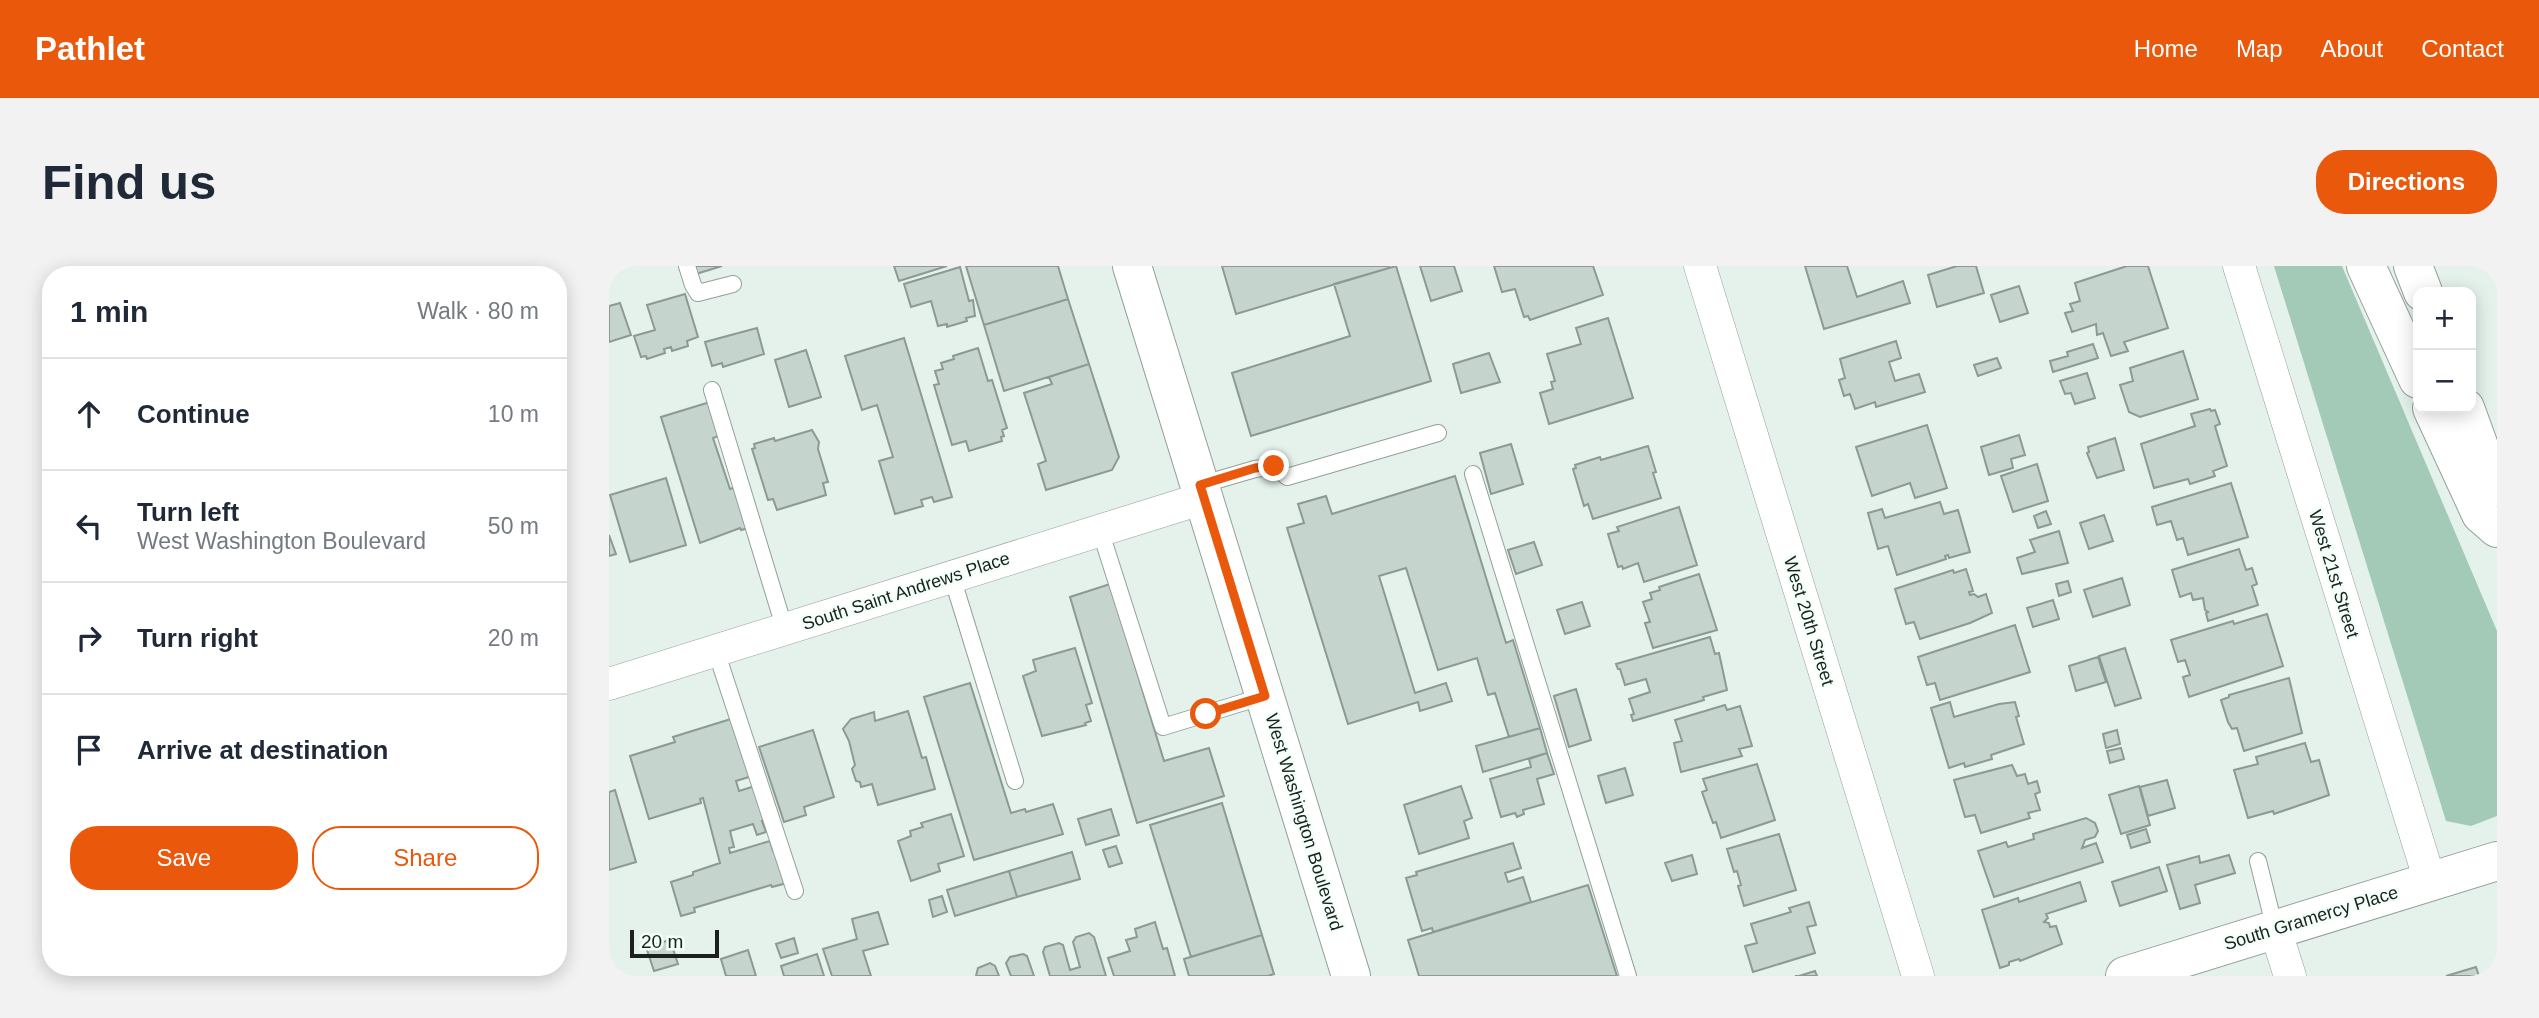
<!DOCTYPE html>
<meta charset="utf-8">
<style>
:root{--surface:#fff;--page:#f2f2f3;--text:#1f2937;--muted:#747a83;--line:#e0e1e3;--accent:#ea580c}
body{margin:0;font-family:Helvetica,sans-serif;background:var(--page);color:var(--text)}
.controls{position:absolute;right:21px;top:21px;display:grid;overflow:hidden;border-radius:14px;box-shadow:0 4px 18px #0003}
.controls button{width:63px;height:63px;display:grid;place-items:center;padding:0;border:0;border-bottom:2px solid var(--line);background:var(--surface);color:var(--text);font:35px sans-serif}
.scale{position:absolute;left:21px;bottom:18px;width:89px;box-sizing:border-box;padding-left:7px;border:4px solid #1c211e;border-top:0;font-size:19px;line-height:24px;white-space:nowrap;color:#1c211e;-webkit-text-stroke:5px #f3fff9;paint-order:stroke}
.stop{position:absolute;width:21px;height:21px;margin:-16px;border:5px solid #ea580c;border-radius:50%;background:#fff}
.stop.end{background:#ea580c;border-color:#fff;box-shadow:0 2px 7px #0008}
.list{margin:0;padding:0;list-style:none}
h2{display:flex;justify-content:space-between;align-items:center;height:91px;margin:0;padding:0 28px;font-size:30px}
h2 small{font-size:23px;font-weight:400;color:var(--muted)}
.list li{display:grid;grid-template-columns:46px 1fr auto;gap:21px;align-items:center;box-sizing:border-box;height:112px;padding:0 28px;border-top:2px solid var(--line)}
.list b{display:block;font-size:26px;white-space:nowrap}
.list p{margin:0;font-size:23px;white-space:nowrap;color:var(--muted)}
.list em{font-size:23px;font-style:normal;color:var(--muted)}
.actions{display:flex;gap:14px;padding:21px 28px}
.actions a{flex:1;padding:16px 0;border:2px solid var(--accent);border-radius:28px;text-align:center;font-size:24px;color:var(--accent)}
.actions .main{background:var(--accent);color:#fff}
.icon{flex:none;width:38px;height:38px;fill:none;stroke:currentColor;stroke-width:2;stroke-linecap:round;stroke-linejoin:round}
.map{position:relative;flex:none;width:1888px;height:710px;overflow:hidden;border-radius:28px}
header{display:flex;align-items:center;gap:42px;box-sizing:border-box;height:98px;padding:0 35px;background:var(--accent);color:#fff}
header strong{font-size:33px}
nav{display:flex;gap:38px;margin-inline-start:auto;font-size:24px}
.intro{display:flex;align-items:center;justify-content:space-between;box-sizing:border-box;height:168px;padding:0 42px}
h1{margin:0;font-size:49px}
.button{padding:18px 32px;border-radius:28px;background:var(--accent);color:#fff;font-size:24px;font-weight:700}
main{display:flex;gap:42px;padding:0 42px}
aside{flex:1;background:var(--surface);border-radius:28px;box-shadow:0 4px 18px #0003}
.map>svg:first-child{display:block}
.green{fill:#a2cab7}
.building{fill:#c5d4cd;stroke:#8c9a93;stroke-width:2}
.lines{fill:none;stroke-linecap:round;stroke-linejoin:round}
.service-casing{stroke:#93a19a;stroke-width:18}
.minor-casing{stroke:#93a19a;stroke-width:33}
.tertiary-casing{stroke:#93a19a;stroke-width:40}
.secondary-casing{stroke:#93a19a;stroke-width:40}
.motorway-casing{stroke:#93a19a;stroke-width:40}
.service{stroke:#fff;stroke-width:16}
.minor{stroke:#fff;stroke-width:32}
.tertiary{stroke:#fff;stroke-width:38}
.secondary{stroke:#fff;stroke-width:38}
.motorway{stroke:#fff;stroke-width:38}
.route{stroke:#ea580c;stroke-width:9}
.labels{text-anchor:middle;stroke-width:5;stroke-linejoin:round;paint-order:stroke}
.street-label{font-size:18px;fill:#1c211e;stroke:#f3fff9}
</style>
<header>
<strong>Pathlet</strong>
<nav><a>Home</a><a>Map</a><a>About</a><a>Contact</a></nav>
</header>
<div class="intro"><h1>Find us</h1><a class="button">Directions</a></div>
<main>
<aside>
<h2>1 min<small>Walk · 80 m</small></h2>
<ul class="list">
<li><svg class="icon" aria-label="ahead" viewBox="0 0 24 24"><path d="M12 20V5M6 11l6-6 6 6"/></svg><div><b>Continue</b></div><em>10 m</em></li>
<li><svg class="icon" aria-label="left" viewBox="0 0 24 24"><path d="M17 20v-9H6M10 6l-5 5 5 5"/></svg><div><b>Turn left</b><p>West Washington Boulevard</p></div><em>50 m</em></li>
<li><svg class="icon" aria-label="right" viewBox="0 0 24 24"><path d="M7 20v-9h11M14 6l5 5-5 5"/></svg><div><b>Turn right</b></div><em>20 m</em></li>
<li><svg class="icon" aria-label="arrive" viewBox="0 0 24 24"><path d="M6 21V4h12l-3 4 3 4H6"/></svg><div><b>Arrive at destination</b></div></li>
</ul>
<div class="actions"><a class="main">Save</a><a>Share</a></div>
</aside>
<div class="map">
<svg width="1888" height="710" viewBox="0 0 1888 710">
<rect width="100%" height="100%" fill="#e4f2eb"/>
<path class="green" d="M1665 0H1733L1888 365V550L1862 560 1837 555Z"/>
<path class="building" d="M84 0H113L87 8Z
M285 0H338L290 15Z
M357 0H449L459 33 375 59Z
M613 0H780V2L627 48Z
M787 0 822 115 642 170 623 107 741 70 725 18Z
M811 0H845L853 25 822 35Z
M885 0H984L994 29 921 54 919 50 915 51 906 23 893 26Z
M1196 0H1238L1248 31 1294 15 1301 37 1215 63Z
M1348 0H1367L1375 27 1328 41 1319 9Z
M1518 0H1539L1559 62 1515 76 1519 85 1502 90 1494 67 1488 69 1487 58 1463 66 1456 47 1464 45 1461 38 1471 35 1466 17Z
M351 1 360 35 364 34 366 50 357 52 358 55 338 61V58L329 60 322 35 302 41 295 18Z
M1410 20 1419 47 1391 56 1382 29Z
M76 28 89 71 78 75 79 80 63 85 62 81 55 83 56 87 38 93 37 90 32 91 25 70 46 64 38 39Z
M459 33 480 98 395 125 375 59Z
M11 37 22 69 0 76V40Z
M999 52 1024 132 940 158 931 127 944 123 942 116 946 115 938 88 972 78 967 62Z
M148 62 155 88 114 101 113 97 103 100 96 76Z
M295 72 343 231 325 236 323 231 312 234 314 240 286 248 270 195 284 191 268 139 253 144 236 90Z
M1287 75 1292 92 1280 96 1286 115 1310 108 1316 126 1267 141 1266 136 1246 143 1241 128 1235 130 1230 114 1236 112 1231 93Z
M1484 78 1489 92 1444 106 1441 95 1459 90 1458 86Z
M369 82 379 115 383 114 398 162 393 164 395 170 392 171 393 175 360 185 357 175 343 179 325 119 330 118 326 105 334 103 332 97 345 93 344 90Z
M197 84 212 131 180 141 166 94Z
M1574 85 1589 133 1531 151 1520 146 1511 119 1524 115 1521 102Z
M880 87 891 116 852 127 844 98Z
M1388 92 1392 102 1369 110 1365 99Z
M480 98 510 191 503 204 437 224 429 198 437 195 415 127 443 118 440 111Z
M1478 107 1486 132 1466 138 1462 127 1456 128 1451 115Z
M101 136 112 169 104 172 121 223 127 221 140 262 132 264 131 262 91 277 52 151Z
M1601 143 1602 145 1606 144 1611 158 1606 160 1618 200 1604 205 1606 210 1581 218 1579 213 1545 222 1532 178 1586 160 1582 148Z
M1318 159 1338 222 1306 232 1301 217 1263 230 1247 181Z
M203 164 210 176 209 183 219 216 214 217 217 229 168 244 164 233 159 234 143 183 146 182 145 178 165 172 166 175Z
M1410 169 1416 189 1402 193 1404 202 1380 209 1372 181Z
M1506 172 1515 204 1488 212 1478 187 1480 186 1479 181Z
M902 178 914 218 882 228 871 187Z
M1039 180 1047 206 1044 207 1052 232 984 253 979 238 975 240 964 203 967 202 966 199 991 191 992 194Z
M1428 198 1439 235 1404 246 1392 210Z
M846 210 897 377 904 374 931 462 900 471 886 427 879 429 868 392 829 404 797 302 770 310 806 427 837 417 843 435 811 445 809 436 739 458 678 262 695 257 689 238 717 230 723 248Z
M57 212 77 279 21 296 1 229Z
M1622 217 1639 271 1579 289 1574 272 1568 274 1562 255 1548 259 1543 241Z
M1331 236 1335 248 1349 244 1361 286 1340 292 1339 289 1336 290 1337 293 1288 309 1279 280 1269 283 1259 247 1273 243 1276 252Z
M1070 241 1088 299 1035 316 1029 297 1014 303 1013 300 1009 301 999 268 1010 265 1008 261Z
M1437 245 1442 258 1429 262 1425 250Z
M1495 249 1504 275 1480 283 1471 257Z
M1450 265 1459 297 1413 308 1408 292 1426 286 1421 274Z
M0 269 7 288 0 290Z
M925 276 933 299 907 308 899 284Z
M1630 283 1637 304 1643 302 1648 318 1643 320 1649 339 1599 355 1597 347 1599 346 1596 344 1594 332 1584 334 1582 327 1571 331 1563 304Z
M1357 303 1364 325 1360 326 1361 329 1365 328 1369 331 1377 328 1383 347 1361 357 1311 373 1305 356 1297 358 1286 323 1344 304 1345 307Z
M1090 308 1108 364 1044 382 1036 357 1041 356 1034 336 1043 333 1041 327 1051 324 1050 321Z
M1513 312 1521 339 1484 351 1475 324Z
M1459 315 1462 326 1450 330 1447 318Z
M501 318 555 495 600 482 615 530 528 557 461 331Z
M1444 334 1450 353 1424 361 1418 342Z
M973 336 981 360 956 368 948 344Z
M1658 348 1674 400 1580 431 1574 411 1581 409 1576 394 1569 396 1562 374 1624 355 1625 358Z
M1406 359 1421 406 1331 434 1326 417 1318 419 1309 391Z
M1101 371 1106 388 1110 387 1118 424 1094 431 1095 434 1024 455 1022 449 1025 448 1020 433 1041 426 1037 413 1016 419 1011 403H1009L1007 398Z
M466 382 483 437 477 439 482 455 476 457 477 459 433 470 414 410 427 405 424 394Z
M1516 382 1532 432 1506 440 1490 390Z
M1489 391 1497 416 1467 425 1460 400Z
M1680 412 1693 467 1635 485 1628 462 1623 463 1619 456 1612 434 1620 431V429Z
M361 417 402 547 416 543 417 546 444 538 454 568 365 594 315 431Z
M967 423 982 474 960 481 945 430Z
M1341 436 1345 451 1390 438 1406 436 1410 450 1407 451 1415 478 1382 489 1383 493 1356 501 1355 497 1340 502 1322 442Z
M1116 439 1118 444 1131 440 1143 480 1130 483 1133 490 1072 506 1065 477 1073 475 1066 454Z
M299 445 313 492 317 491 326 523 269 539 263 518 252 521 251 516 247 515 243 503 246 499 240 475 234 463 242 453 265 446 266 455Z
M125 452 143 510 127 515 130 525 146 520 156 555H153L157 566 148 569 144 558 121 565 125 581 120 582 121 587 161 575 164 585 168 584 178 617 163 621 162 619 85 642 86 646 72 650 62 616 84 609V606L111 597 94 532 91 533 92 537 40 553 21 490 66 476 64 471Z
M931 462 938 487 874 506 867 480Z
M204 464 225 531 195 541 197 549 175 556 150 481Z
M1508 464 1511 478 1497 482 1494 468Z
M1696 477 1702 496 1710 494 1720 529 1665 548 1664 545 1639 552 1625 504 1649 498 1647 491Z
M1512 482 1515 493 1501 497 1498 485Z
M938 487 945 508 928 513 935 538 914 544 915 548 908 551 906 547 892 551 881 513 922 501 920 493Z
M1148 498 1166 554 1112 572 1107 556 1104 557 1093 526 1098 524 1094 513Z
M1403 499 1408 510 1416 508 1419 518 1428 515 1431 526 1426 528 1431 544 1419 547 1421 552 1372 567 1366 549 1356 551 1345 514Z
M1016 502 1024 529 997 537 989 510Z
M1558 514 1566 542 1539 550 1531 521Z
M852 520 863 552 855 555 860 572 810 588 795 539Z
M1530 520 1541 559 1512 568 1500 529Z
M6 524 27 596 0 604V526Z
M613 537 653 669 582 691 541 559Z
M502 543 510 569 477 579 469 553Z
M342 548 355 590 329 598 331 605 302 615 289 575 302 570 301 565 314 561 312 557Z
M1477 552 1486 557 1489 565 1486 571 1476 574 1473 582 1487 577 1494 596 1385 631 1369 585 1397 576 1399 581 1425 573 1424 568Z
M1537 563 1541 576 1522 582 1518 569Z
M1170 568 1187 624 1135 640 1129 620 1132 619 1128 605 1125 606 1118 583Z
M904 577 912 602 896 607 899 616 914 611 922 636 824 666 823 662 813 665 797 612 808 609 807 606Z
M507 580 513 597 500 601 494 584Z
M463 586 471 613 408 631 400 605Z
M1083 589 1088 608 1063 615 1056 597Z
M1620 589 1626 607 1586 619 1591 637 1571 643 1558 599 1590 590 1591 597Z
M1550 601 1558 625 1511 640 1503 616Z
M400 605 408 631 346 650 338 624Z
M1471 616 1477 635 1437 648 1439 652 1435 656 1440 657 1441 661 1447 660 1453 678 1411 695 1410 693 1400 696V699L1391 702 1373 644 1409 632 1410 636Z
M979 619 1008 710H810L799 674Z
M333 630 338 646 324 651 320 634Z
M1200 636 1207 659 1198 661 1206 687 1144 706 1136 680 1148 677 1142 658 1182 646 1180 642Z
M269 646 279 678 254 685 262 710H223L214 683 248 673 243 653Z
M546 656 554 683 558 682 566 710H505L499 692 521 685 517 674 528 671 526 663Z
M480 667 485 671 497 710H441L434 686 436 681 450 677 454 679 461 704 471 701 464 676 467 671Z
M653 669 665 708 659 710H580L575 693Z
M185 672 189 687 172 692 167 678Z
M61 674 69 698 45 705 37 681Z
M139 684 147 710H117L112 693Z
M208 688 215 710H175L172 700Z
M414 688 418 690 425 710H402L397 697 401 691Z
M0 692 6 710H0Z
M381 697 386 700 390 710H367L369 702Z
M1867 701 1870 710H1837Z
M1206 705 1208 710H1186H1190Z"/>
<g class="lines">
<defs>
<path id="service" d="M78 0 84 19 89 27 124 18
M103 124 176 364
M864 208 1019 710
M591 219 646 203 665 200 678 211 829 167
M491 264 554 461 655 430
M343 311 406 515
M107 385 186 625
M1649 595 1666 663"/>
<path id="minor" d="M1091 0 1309 710
M1630 0 1821 615
M0 418 595 232
M1666 663 1681 710"/>
<path id="tertiary" d="M1516 710 1888 595"/>
<path id="secondary" d="M523 0 742 710"/>
<path id="motorway" d="M1757 0 1809 113
M1804 0 1814 26
M1823 142 1872 248 1888 262
M1856 142 1885 222"/>
</defs>
<use href="#service" class="service-casing"/>
<use href="#minor" class="minor-casing"/>
<use href="#tertiary" class="tertiary-casing"/>
<use href="#secondary" class="secondary-casing"/>
<use href="#motorway" class="motorway-casing"/>
<use href="#service" class="service"/>
<use href="#minor" class="minor"/>
<use href="#tertiary" class="tertiary"/>
<use href="#secondary" class="secondary"/>
<use href="#motorway" class="motorway"/>
</g>
<g class="lines">
<path class="route" d="M597 448 656 430 591 219 646 202 665 200"/>
</g>
<g class="labels">
<g class="street-label">
<text transform="translate(1725 308) rotate(73)" y="6">West 21st Street</text>
<text transform="translate(297 325) rotate(-18)" y="6">South Saint Andrews Place</text>
<text transform="translate(1200 355) rotate(73)" y="6">West 20th Street</text>
<text transform="translate(695 556) rotate(73)" y="6">West Washington Boulevard</text>
<text transform="translate(1702 652) rotate(-17)" y="6">South Gramercy Place</text>
</g>
</g>
</svg>
<div class="controls">
<button>+</button>
<button>−</button>
</div>
<div class="scale">20 m</div>
<div class="stop" style="left:597px;top:448px"></div>
<div class="stop end" style="left:665px;top:200px"></div>
</div>
</main>
